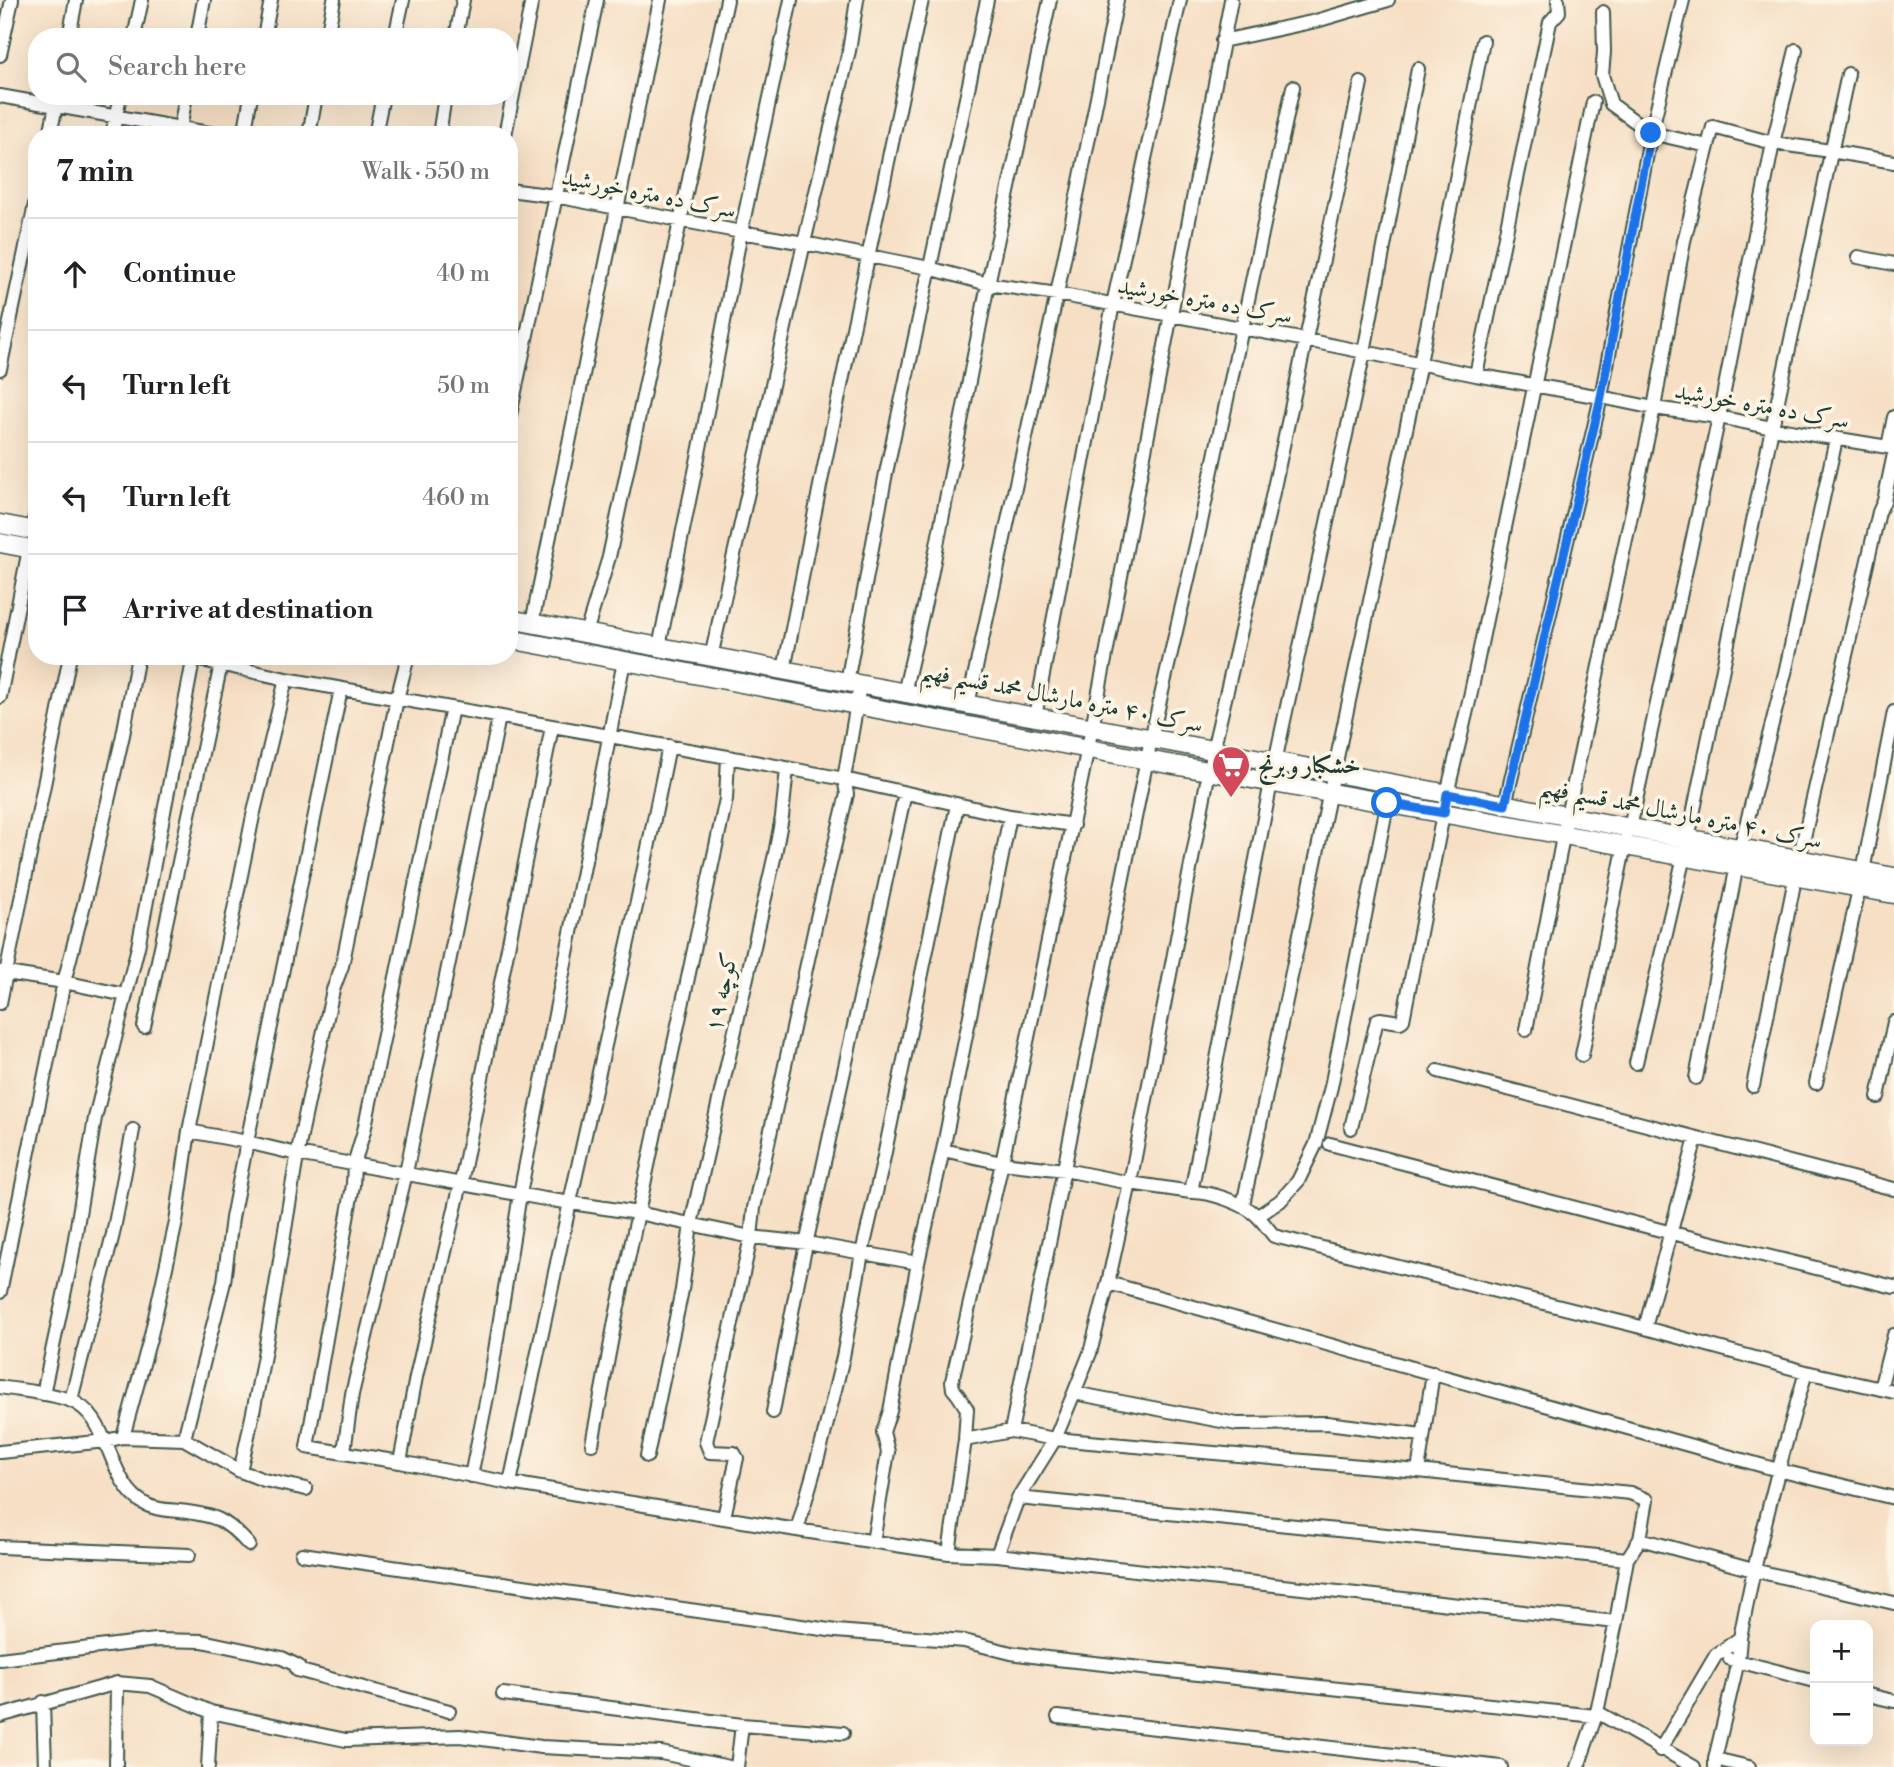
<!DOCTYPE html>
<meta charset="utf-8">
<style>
:root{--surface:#fff;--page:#f6f6f6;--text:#202124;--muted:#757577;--line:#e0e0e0}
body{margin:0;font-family:"Libre Bodoni",Amiri,serif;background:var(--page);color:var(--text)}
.controls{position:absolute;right:21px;bottom:21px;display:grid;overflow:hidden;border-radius:14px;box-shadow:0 7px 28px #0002}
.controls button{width:63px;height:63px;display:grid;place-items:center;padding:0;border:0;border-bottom:2px solid var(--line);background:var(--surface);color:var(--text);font:35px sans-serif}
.stop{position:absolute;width:21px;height:21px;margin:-16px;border:5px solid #1a73e8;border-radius:50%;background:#fff}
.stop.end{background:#1a73e8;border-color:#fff;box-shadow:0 2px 7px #0008}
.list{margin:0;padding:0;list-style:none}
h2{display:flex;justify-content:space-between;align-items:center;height:91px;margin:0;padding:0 28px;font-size:30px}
h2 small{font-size:23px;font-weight:400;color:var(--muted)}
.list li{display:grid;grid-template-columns:46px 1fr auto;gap:21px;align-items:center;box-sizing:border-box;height:112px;padding:0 28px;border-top:2px solid var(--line)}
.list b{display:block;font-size:26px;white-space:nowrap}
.list em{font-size:23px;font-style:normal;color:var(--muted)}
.icon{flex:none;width:38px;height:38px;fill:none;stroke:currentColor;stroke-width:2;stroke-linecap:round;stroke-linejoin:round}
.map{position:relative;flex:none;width:1894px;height:1767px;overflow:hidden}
.search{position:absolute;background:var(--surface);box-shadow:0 7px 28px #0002;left:28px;top:28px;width:490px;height:77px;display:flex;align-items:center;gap:18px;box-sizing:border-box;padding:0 24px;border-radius:28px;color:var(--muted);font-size:26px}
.panel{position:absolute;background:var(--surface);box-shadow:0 7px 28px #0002;left:28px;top:126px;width:490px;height:539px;border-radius:28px}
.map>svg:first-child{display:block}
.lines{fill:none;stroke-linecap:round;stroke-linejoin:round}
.street-casing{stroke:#3f554a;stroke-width:16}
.secondary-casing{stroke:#3f554a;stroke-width:21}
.street{stroke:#fff;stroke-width:12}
.secondary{stroke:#fff;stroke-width:18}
.route{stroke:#1a73e8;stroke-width:9}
.labels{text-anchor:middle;stroke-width:7;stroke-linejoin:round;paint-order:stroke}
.street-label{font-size:24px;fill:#1f3d34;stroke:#fcf5e5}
.poi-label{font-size:24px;font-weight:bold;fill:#1f3d34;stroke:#fcf5e5;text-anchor:start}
</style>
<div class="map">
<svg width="1894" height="1767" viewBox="0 0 1894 1767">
<rect width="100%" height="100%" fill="#fcf5e5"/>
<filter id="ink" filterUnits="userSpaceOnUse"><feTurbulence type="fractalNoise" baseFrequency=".0143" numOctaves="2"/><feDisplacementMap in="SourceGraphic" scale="14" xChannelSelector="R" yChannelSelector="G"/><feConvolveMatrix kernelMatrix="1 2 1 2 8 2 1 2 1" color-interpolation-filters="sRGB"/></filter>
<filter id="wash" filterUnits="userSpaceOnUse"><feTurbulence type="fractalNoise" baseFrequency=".00686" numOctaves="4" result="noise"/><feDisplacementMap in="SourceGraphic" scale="28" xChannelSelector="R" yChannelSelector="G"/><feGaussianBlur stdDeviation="1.57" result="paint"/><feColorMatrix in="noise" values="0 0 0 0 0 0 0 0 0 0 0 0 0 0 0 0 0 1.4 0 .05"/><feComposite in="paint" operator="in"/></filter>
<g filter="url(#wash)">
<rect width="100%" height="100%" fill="#f6dfc5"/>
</g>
<g filter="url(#ink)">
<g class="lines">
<defs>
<path id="street" d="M1603 12 1604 52 1602 75 1611 104 1651 133 1708 146 1713 127 1773 143 1831 151 1894 162
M69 37 76 0
M134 37 142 0
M197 37 204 0
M264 37 271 0
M327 37 334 0
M395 37 403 0
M456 37 463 0
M1222 41 1316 21 1388 0
M0 55 12 0
M0 96 220 135
M179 134 186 96
M50 135 58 96
M112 135 120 96
M244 135 251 96
M309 135 316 96
M375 135 383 96
M439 135 445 96
M505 135 532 0
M509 190 555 196 741 232 804 243 929 268 988 284 1057 294 1306 340 1476 375 1601 397 1654 408 1719 417 1772 428 1894 448
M1858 257 1894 264
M0 369 37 195
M1476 375 1550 22 1559 12 1558 0
M509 420 597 0
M1888 447 1894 417
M32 530 37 508
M532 623 660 0
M586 633 609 557 727 0
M659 647 701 443 741 232 791 0
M711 657 804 243 849 51 857 0
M193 658 286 679 728 757 844 779 1010 816 1073 825
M784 670 820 486 922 0
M847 682 886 473 987 0
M904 693 930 581 988 284 1050 0
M0 697 29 549
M968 705 1057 294 1117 0
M452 708 364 1131 354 1164 353 1185 307 1447 400 1462 510 1483 797 1530 949 1553 997 1555 1616 1622
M1035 717 1113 304 1180 0
M1505 805 1601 397 1651 133 1683 0
M1630 828 1719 417 1773 143 1796 50
M0 972 64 982 125 995
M0 1003 70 656
M144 1027 221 664
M1526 1030 1567 816 1654 408 1684 241 1708 146
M1582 1055 1626 839
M1636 1063 1688 839 1772 428 1848 74
M1438 1071 1894 1189
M1696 1078 1740 849 1786 669 1836 439
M1816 1083 1863 871 1894 712
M1753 1086 1799 859 1879 512 1884 501 1894 454
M1878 1097 1894 1022
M1351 1128 1377 1020 1380 1019 1400 1022 1403 1020 1447 794 1470 697 1593 102
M189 1131 247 1142 297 1154 545 1199 638 1213 751 1237 807 1243 918 1263
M1330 1144 1672 1233 1894 1287
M943 1150 1002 1163 1065 1170 1130 1183 1191 1192C1209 1191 1242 1203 1255 1214 1262 1220 1268 1229 1274 1236L1645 1328 1806 1372 1894 1392
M1191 1192 1275 762 1364 352 1418 69
M1243 1205 1420 363 1483 41
M1258 1216 1280 1201 1298 1181 1316 1144 1331 1087 1389 795
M1108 1283 1778 1470 1894 1498
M0 1292 64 982 88 889 123 735 138 656
M1645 1328 1696 1138
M0 1387C22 1391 48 1392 69 1400 113 1415 105 1484 147 1505 157 1510 168 1510 179 1511 214 1515 225 1518 249 1545
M1880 1389 1894 1335
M1074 1393 1237 1424 1327 1423 1422 1435
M43 1394 71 1262 95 1118 138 947 194 656
M71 1400 113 1234 133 1130
M773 1412 798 1281 905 793
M1011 1431 1151 739 1197 541 1293 87
M123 1437 151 1335 176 1222 189 1131 253 816 286 679
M184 1439 224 1282 232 1218 247 1142 341 689
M965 1440 1011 1431 1055 1439 1418 1471 1630 1493 1647 1500 1640 1539
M592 1444 615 1321 726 799 728 757
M0 1452 106 1441 123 1437 184 1439 240 1471 264 1480 306 1489
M344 1452 352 1394 406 1173 499 717
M647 1456 682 1290 691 1224 775 854 782 817 787 769
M400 1462 416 1377 461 1183 552 727
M240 1471C265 1367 279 1262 297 1157 307 1101 321 1046 333 990L342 966 397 699 408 656
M1418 1471 1433 1373
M471 1476 490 1382 520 1194 624 661
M510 1483 570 1202 637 902 669 746
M1018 1498 1627 1559
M724 1517 737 1458 734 1453 710 1452 706 1442 751 1237 754 1208 817 918 847 794 844 779 860 685
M797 1530 822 1443 843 1357 862 1253 881 1171 957 805
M873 1542 888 1452 883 1432 890 1411 918 1263 943 1150 1010 816
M0 1547 189 1555
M949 1553 965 1440 967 1409 958 1395 953 1389 952 1381 1002 1163 1092 728 1231 0
M302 1554 836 1631 964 1641 1011 1653 1047 1658 1595 1716
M997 1555 1018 1498 1055 1439 1074 1393 1090 1353 1108 1283 1130 1183 1213 750 1269 511 1361 83
M0 1659 156 1640 202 1641 282 1658 298 1666 297 1670 449 1711
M1730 1659 1815 1681
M503 1694 742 1725 843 1733
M1868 1695 1894 1701
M43 1702 45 1767
M1597 1712 1694 1767
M0 1716 117 1683 150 1686 211 1712 346 1740 460 1736 541 1747 661 1753 729 1767
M1058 1717 1501 1767
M1660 1750 1716 1655 1740 1638C1757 1548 1780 1460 1806 1372
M1715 1759 1738 1661 1740 1638
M116 1767 117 1683
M208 1767 211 1712
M737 1767 742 1725
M1578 1767 1597 1712 1616 1622 1627 1559 1640 1539 1753 1570 1894 1603
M1715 1767V1759L1749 1767"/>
<path id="secondary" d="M0 524 37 531
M0 543 37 550
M509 619 1894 877
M509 639 1163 763 1894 894"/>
</defs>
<use href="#street" class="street-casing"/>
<use href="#secondary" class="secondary-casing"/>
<use href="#street" class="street"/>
<use href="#secondary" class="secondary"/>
</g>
</g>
<g class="lines" filter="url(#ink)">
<path class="route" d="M1387 803 1444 813 1447 794 1505 805 1601 397 1651 133"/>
</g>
<defs>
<symbol id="supermarket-pin" viewBox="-11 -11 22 30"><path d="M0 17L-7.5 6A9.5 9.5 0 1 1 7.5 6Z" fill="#d1495b" stroke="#fcf5e5"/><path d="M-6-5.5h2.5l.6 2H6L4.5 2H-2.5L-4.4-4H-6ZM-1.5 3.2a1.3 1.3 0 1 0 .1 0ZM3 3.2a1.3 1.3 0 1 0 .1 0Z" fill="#fff"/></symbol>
</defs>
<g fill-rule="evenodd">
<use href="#supermarket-pin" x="1209" y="743" width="44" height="60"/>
</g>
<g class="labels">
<g class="street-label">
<text transform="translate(649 193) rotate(11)" y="8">سرک ده متره خورشید</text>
<text transform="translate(1205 300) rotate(10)" y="8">سرک ده متره خورشید</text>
<text transform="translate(1762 405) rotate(10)" y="8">سرک ده متره خورشید</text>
<text transform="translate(1062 697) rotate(11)" y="8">سرک ۴۰ متره مارشال محمد قسیم فهیم</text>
<text transform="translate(1681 813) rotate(11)" y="8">سرک ۴۰ متره مارشال محمد قسیم فهیم</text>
<text transform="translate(721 992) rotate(-78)" y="8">کوچه ۱۹</text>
</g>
<g class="poi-label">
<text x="1258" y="773">خشکبار و برنج</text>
</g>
</g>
</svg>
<div class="controls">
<button>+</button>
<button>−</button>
</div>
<div class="stop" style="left:1387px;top:803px"></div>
<div class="stop end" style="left:1651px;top:133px"></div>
<div class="search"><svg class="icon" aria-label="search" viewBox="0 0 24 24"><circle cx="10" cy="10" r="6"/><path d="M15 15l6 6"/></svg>Search here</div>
<section class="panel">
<h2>7 min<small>Walk · 550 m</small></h2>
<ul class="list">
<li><svg class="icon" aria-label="ahead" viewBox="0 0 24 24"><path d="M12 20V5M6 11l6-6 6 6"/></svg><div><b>Continue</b></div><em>40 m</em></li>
<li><svg class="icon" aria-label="left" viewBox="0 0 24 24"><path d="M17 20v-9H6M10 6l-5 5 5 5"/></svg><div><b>Turn left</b></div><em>50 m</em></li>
<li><svg class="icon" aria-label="left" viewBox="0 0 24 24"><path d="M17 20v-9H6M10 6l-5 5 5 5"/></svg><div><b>Turn left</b></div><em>460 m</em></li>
<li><svg class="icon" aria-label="arrive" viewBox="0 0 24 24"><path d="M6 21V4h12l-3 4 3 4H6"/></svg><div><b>Arrive at destination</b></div></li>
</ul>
</section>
</div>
